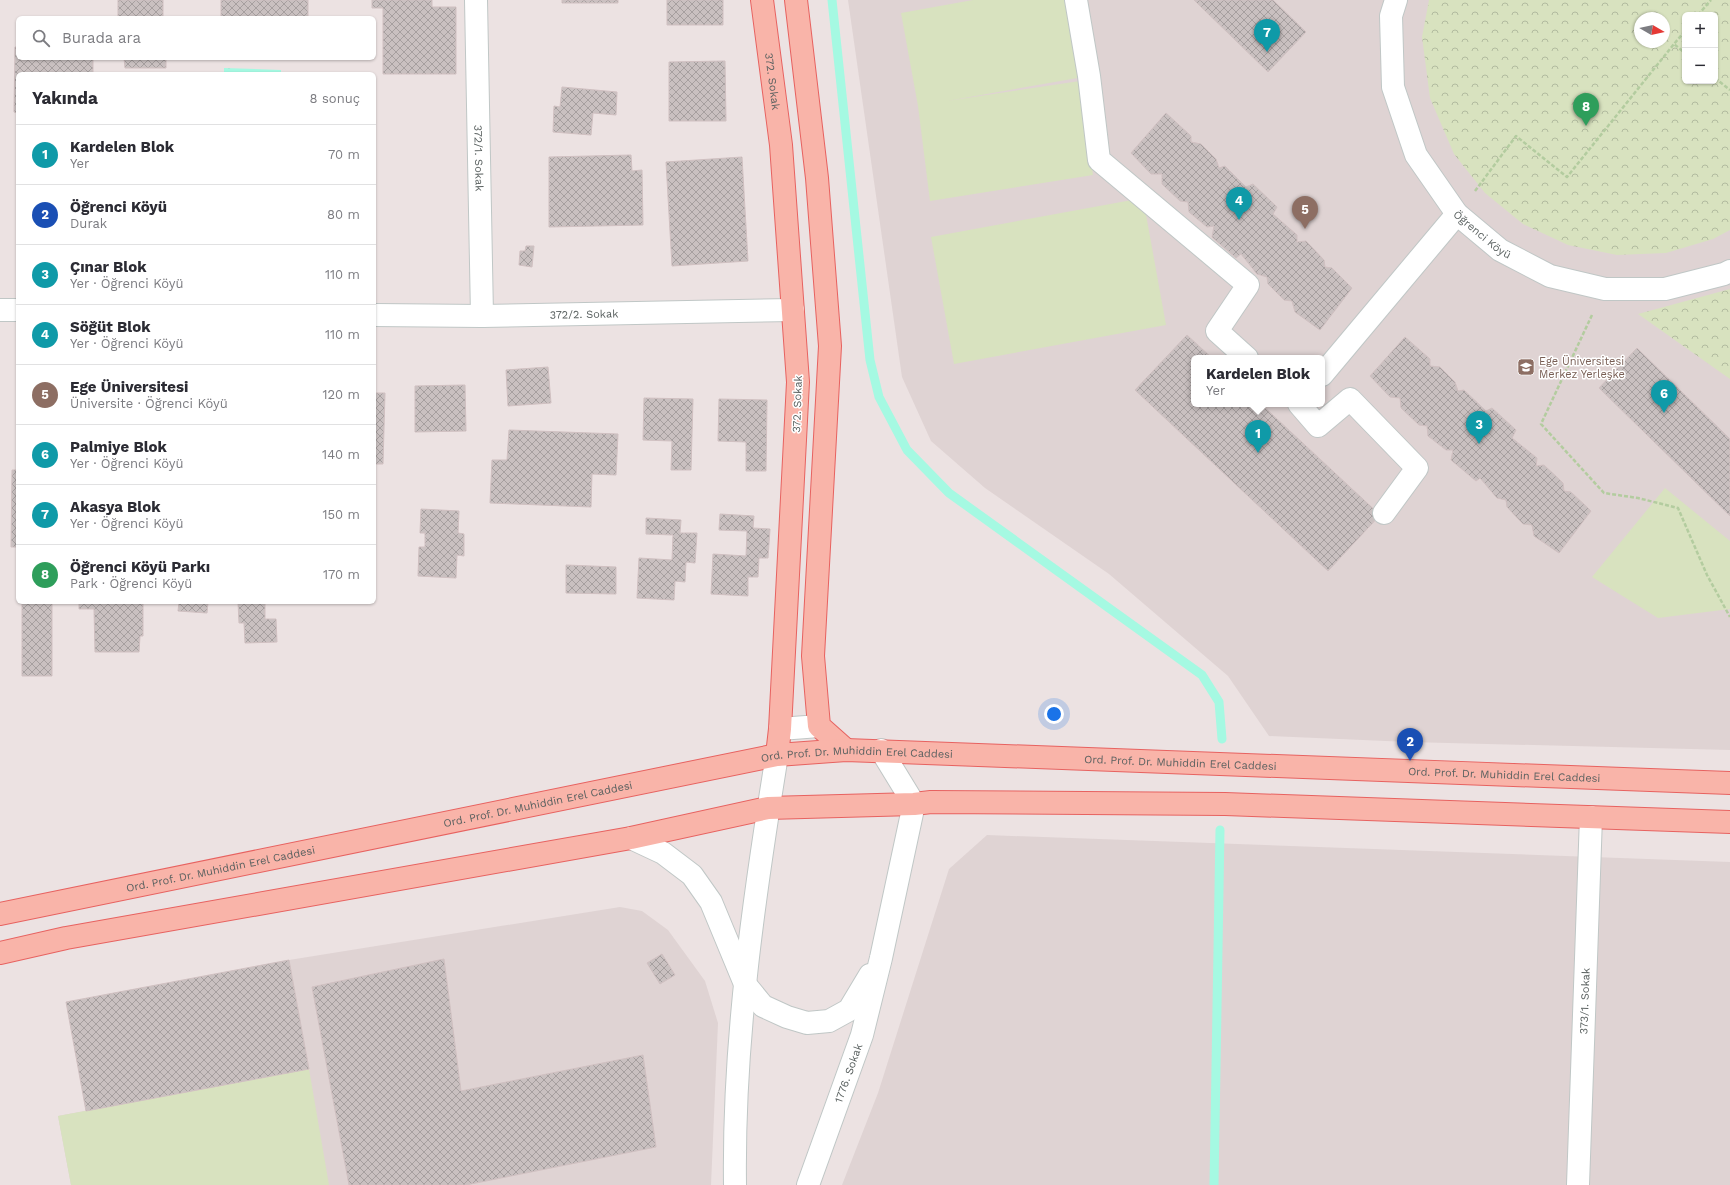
<!DOCTYPE html>
<html lang="tr">
<meta charset="utf-8">
<style>
:root{--surface:#fff;--page:#f2f2f3;--text:#2b2b33;--muted:#7c7c81;--line:#e1e1e2;--accent:#1a73e8}
body{margin:0;font-family:"Work Sans",sans-serif;background:var(--page);color:var(--text)}
.controls{position:absolute;right:12px;top:12px;display:grid;overflow:hidden;border-radius:6px;box-shadow:0 1px 3px #0004}
.controls button{width:36px;height:36px;display:grid;place-items:center;padding:0;border:0;border-bottom:1px solid var(--line);background:var(--surface);color:var(--text);font:20px sans-serif}
.compass{position:absolute;left:1634px;top:12px;width:36px;height:36px;border-radius:50%;background:var(--surface);box-shadow:0 1px 3px #0004;rotate:99deg}
.you{position:absolute;left:1054px;top:714px;width:14px;height:14px;margin:-10px;border:3px solid #fff;border-radius:50%;background:#1a73e8;box-shadow:0 0 0 6px #1a73e833}
.badge{display:grid;place-items:center;width:26px;height:26px;border-radius:50%;background:var(--accent);color:#fff;font-size:13px;font-weight:700}
.pin{position:absolute;translate:-50% -33px;filter:drop-shadow(0 1px 2px #0008)}
.pin::after{content:'';position:absolute;top:21px;width:14px;height:12px;background:inherit;clip-path:polygon(0 0,100% 0,50% 100%)}
.popup{position:absolute;left:1191px;top:355px;width:134px;height:52px;box-sizing:border-box;display:grid;place-content:center;border-radius:6px;background:var(--surface);filter:drop-shadow(0 1px 3px #0005);font-size:13px;white-space:nowrap;color:var(--muted)}
.popup b{font-size:15px;color:var(--text)}
.popup::after{content:'';position:absolute;left:50%;top:100%;margin-left:-8px;border:8px solid transparent;border-top-color:var(--surface)}
.list{margin:0;padding:0;list-style:none}
h2{display:flex;justify-content:space-between;align-items:center;height:52px;margin:0;padding:0 16px;font-size:17px}
h2 small{font-size:13px;font-weight:400;color:var(--muted)}
.list li{display:grid;grid-template-columns:26px 1fr auto;gap:12px;align-items:center;box-sizing:border-box;height:60px;padding:0 16px;border-top:1px solid var(--line)}
.list b{display:block;font-size:15px;white-space:nowrap}
.list p{margin:0;font-size:13px;white-space:nowrap;color:var(--muted)}
.list em{font-size:13px;font-style:normal;color:var(--muted)}
.icon{flex:none;width:22px;height:22px;fill:none;stroke:currentColor;stroke-width:2;stroke-linecap:round;stroke-linejoin:round}
.map{position:relative;flex:none;width:1730px;height:1185px;overflow:hidden}
.search{position:absolute;background:var(--surface);box-shadow:0 1px 3px #0004;left:16px;top:16px;width:360px;height:44px;display:flex;align-items:center;gap:10px;box-sizing:border-box;padding:0 14px;border-radius:6px;color:var(--muted);font-size:15px}
.panel{position:absolute;background:var(--surface);box-shadow:0 1px 3px #0004;left:16px;top:72px;width:360px;height:532px;border-radius:6px}
.map>svg:first-child{display:block}
.education{fill:#dfd3d3;fill-rule:evenodd}
.green{fill:#d8e2bf}
.park{fill:url(#park-crowns);fill-rule:evenodd}
.water{fill:url(#water-ripples)}
.lines{fill:none;stroke-linecap:round;stroke-linejoin:round}
.stream{stroke:#a5f9e2;stroke-width:9}
.building{fill:url(#building-cross-hatch);stroke:#d0c0c1}
.minor-casing{stroke:#c0c7c6;stroke-width:24}
.major-casing{stroke:#e76260;stroke-width:24}
.path{stroke:#b3cc9f;stroke-width:2.5;stroke-dasharray:4 2;stroke-linecap:butt}
.minor{stroke:#fff;stroke-width:22}
.major{stroke:#f9b4a9;stroke-width:22}
.labels{text-anchor:middle;stroke-width:3;stroke-linejoin:round;paint-order:stroke}
.street-label{font-size:11px;fill:#5a6160;stroke:#fff}
.education-label{font-size:11px;fill:#785e54;stroke:#fff;text-anchor:start}
</style>
<div class="map">
<svg width="1730" height="1185" viewBox="0 0 1730 1185">
<defs>
<pattern id="park-crowns" width="20" height="18" patternUnits="userSpaceOnUse"><rect width="20" height="18" fill="#d8e2bf"/><path d="M2 6a3 3 0 1 1 6 0M12 15a3 3 0 1 1 6 0" fill="none" stroke="#b2bb9f"/></pattern>
<pattern id="water-ripples" width="26" height="14" patternUnits="userSpaceOnUse"><rect width="26" height="14" fill="#a5f9e2"/><path d="M2 4q2-2 4 0t4 0M15 11q2-2 4 0t4 0" fill="none" stroke="#89cdbb"/></pattern>
<pattern id="building-cross-hatch" width="8" height="8" patternUnits="userSpaceOnUse"><rect width="8" height="8" fill="#c9c0c0"/><path d="M0 0l8 8M0 8l8-8" fill="none" stroke="#a69f9f"/></pattern>
</defs>
<rect width="100%" height="100%" fill="#ece2e2"/>
<path class="education" d="M848 0H1730V750L1409 742 1269 736 1228 676 1109 574 985 488 931 441 902 377ZM1685 15H1715V81H1685ZM1640 18H1664V42H1640ZM1194 358H1322V404H1194Z
M987 835 1730 862V1185H842L878 1093 949 869Z
M620 907 642 911 668 930 705 981 718 1023 711 1185H71L58 1116 309 1069 289 960Z"/>
<path class="green" d="M973 0H1076L1089 76 947 101 1080 81 1093 175 930 201 918 106 901 13Z
M1143 198 1166 325 954 364 931 237Z
M1665 488 1730 541V609L1658 618 1592 577Z
M309 1069 329 1185H71L58 1116Z"/>
<path class="park" d="M1429 0H1730V230L1713 239 1666 253 1617 255 1568 245 1523 224 1485 193 1454 154 1430 98 1422 37ZM1685 15H1715V81H1685ZM1640 18H1664V42H1640Z
M1730 289V379L1638 314Z"/>
<path class="water" d="M224 68 281 70V74H224Z"/>
<g class="lines">
<path class="stream" d="M832 0 870 360 879 397 907 450 949 493 1202 675 1219 702 1222 739
M1214 1185 1220 830"/>
</g>
<path class="building" d="M118 0H163V18H118Z
M221 0H308V18H221Z
M372 0H432V7H456V74H383V8H372Z
M562 0H618V3H562Z
M667 0H723V25H667Z
M1194 0H1273L1306 32 1268 72Z
M15 47H18V58H93V74H18V113L14 112Z
M124 58H166V68H125Z
M725 61 726 121H669V62Z
M562 87 617 92 616 115 593 113 591 135 553 132 554 106 560 107Z
M1166 113 1191 136V142L1201 144 1216 159 1219 168 1225 166 1246 187 1253 184 1277 207 1273 214 1297 235V242L1306 241 1324 260 1325 267 1332 268 1352 288 1320 330 1295 312 1292 301 1284 300 1268 284 1267 277 1257 274 1241 254 1236 258 1212 237 1214 226 1207 227 1189 212 1188 202 1180 201 1162 184V174H1151L1131 153Z
M631 155 632 171 642 170 643 225 549 227V157Z
M742 157 748 261 672 266 666 162Z
M526 246H534L532 267 519 265 520 251H525Z
M1187 335 1212 358H1194V404H1261L1380 515 1328 571 1135 390Z
M1405 337 1430 359V366L1440 367 1455 382 1458 391 1464 390 1486 411 1492 408 1516 430 1512 438 1537 458 1536 466 1544 465 1563 483 1564 491 1571 492 1591 511 1559 553 1534 536 1532 525 1523 524 1507 507 1506 500 1497 498 1480 478 1476 481 1451 460 1453 450H1446L1428 436 1427 426 1419 425 1401 408 1400 398 1390 397 1370 376Z
M1637 348 1730 439V516L1599 388Z
M548 367 551 403 508 406 506 370Z
M465 385 466 431 415 432V386Z
M374 393H385L383 464H374Z
M644 398 693 399 691 470H671L672 441 643 440Z
M719 399 767 400 766 471H746V442L718 441Z
M509 430 618 434 616 475 592 474 591 507 490 503 492 460H507Z
M12 470H18V547H11Z
M421 509 459 511 458 533 464 534V556L457 555 456 578 418 576 419 547H425V533H420Z
M720 514 754 516 753 528 770 529 768 558H759L758 577H748V596L711 594 713 554 746 556 747 531 719 530Z
M646 518 681 520 680 533H697L695 563 686 562 685 582 675 581 674 600 637 598 639 558 672 560 673 535 646 534Z
M566 565 616 567V594L566 593Z
M22 602H52V676H22Z
M79 602H143V636H140L139 652H95L94 609H79Z
M179 602H208L207 613 178 611Z
M238 602H265V619H276L277 642 245 643 244 623H239Z
M662 954 675 975 660 984 647 963Z
M444 959 461 1091 643 1055 656 1147 466 1185H349L312 987Z
M289 960 309 1069 86 1111 66 1002Z"/>
<g class="lines">
<defs>
<g id="minor">
<path id="s1" d="M476 0 482 316"/>
<path d="M1076 0 1089 76 1099 160 1248 285 1217 331 1247 358"/>
<path id="s2" d="M1396 0 1391 16 1393 87 1416 155 1457 214 1500 250 1550 276 1605 289H1665L1724 274 1730 271"/>
<path d="M0 310H18"/>
<path id="s3" d="M374 315 482 316 793 310"/>
<path d="M1322 375 1457 214"/>
<path d="M1299 404 1318 426 1350 399 1417 468 1384 513"/>
<path d="M780 729 819 726"/>
<path d="M631 838 663 853 692 875 711 902 745 984 763 1006 787 1017 807 1023 829 1021 849 1010 870 975"/>
<path d="M735 1185C733 1041 754 897 777 755"/>
<path id="s4" d="M808 1185 862 1035 881 958 914 804 881 750"/>
<path id="s5" d="M1578 1185 1591 817"/>
</g>
<g id="major">
<path id="s6" d="M762 0 781 145 798 382 780 729 777 755"/>
<path d="M796 0 817 178 830 346 813 656 819 726 846 750"/>
<path id="s7" d="M0 914 777 755 846 750 1730 783"/>
<path d="M0 953 66 938 631 838 768 808 914 804 931 802 1225 804 1730 822"/>
</g>
</defs>
<use href="#minor" class="minor-casing"/>
<use href="#major" class="major-casing"/>
<path class="path" d="M1698 15 1711 0
M1685 31 1674 44 1685 53
M1715 78 1730 90
M1475 191 1516 136 1567 177 1674 44
M1592 315 1541 424 1604 493 1638 498 1678 508 1707 575 1730 617"/>
<use href="#minor" class="minor"/>
<use href="#major" class="major"/>
</g>
<defs>
<symbol id="university-square" viewBox="-11 -11 22 22"><rect x="-9" y="-9" width="18" height="18" rx="4" fill="#8d6e63" stroke="#fff"/><path d="M0-5L7-2L0 1L-7-2ZM-4 1L0 2.5L4 1V4Q0 6-4 4Z" fill="#fff"/></symbol>
</defs>
<g fill-rule="evenodd">
<use href="#university-square" x="1516" y="357" width="20" height="20"/>
</g>
<g class="labels">
<g class="street-label">
<text dy="4" stroke="none"><textPath href="#s6" startOffset="82">372. Sokak</textPath></text>
<text dy="4" stroke="none"><textPath href="#s1" startOffset="158">372/1. Sokak</textPath></text>
<text dy="4" stroke="none"><textPath href="#s2" startOffset="264">Öğrenci Köyü</textPath></text>
<text dy="4" stroke="none"><textPath href="#s3" startOffset="210">372/2. Sokak</textPath></text>
<text transform="translate(797 404) rotate(-88)" y="4">372. Sokak</text>
<text dy="4" stroke="none"><textPath href="#s7" startOffset="873">Ord. Prof. Dr. Muhiddin Erel Caddesi</textPath></text>
<text dy="4" stroke="none"><textPath href="#s7" startOffset="1197">Ord. Prof. Dr. Muhiddin Erel Caddesi</textPath></text>
<text dy="4" stroke="none"><textPath href="#s7" startOffset="1521">Ord. Prof. Dr. Muhiddin Erel Caddesi</textPath></text>
<text dy="4" stroke="none"><textPath href="#s7" startOffset="549">Ord. Prof. Dr. Muhiddin Erel Caddesi</textPath></text>
<text dy="4" stroke="none"><textPath href="#s7" startOffset="225">Ord. Prof. Dr. Muhiddin Erel Caddesi</textPath></text>
<text dy="4" stroke="none"><textPath href="#s5" startOffset="184">373/1. Sokak</textPath></text>
<text dy="4" stroke="none"><textPath href="#s4" startOffset="119">1776. Sokak</textPath></text>
</g>
<g class="education-label">
<text x="1539" y="365">Ege Üniversitesi<tspan x="1539" dy="13">Merkez Yerleşke</tspan></text>
</g>
</g>
</svg>
<div class="controls">
<button>+</button>
<button>−</button>
</div>
<svg class="compass" viewBox="-18 -18 36 36"><path d="M0-13l5 13h-10z" fill="#e53935"/><path d="M0 13l5-13h-10z" fill="#7c7c81"/></svg>
<div class="you"></div>
<div class="pin badge" style="left:1258px;top:453px;background:#0f9aa8">1</div>
<div class="popup"><b>Kardelen Blok</b>Yer</div>
<div class="pin badge" style="left:1410px;top:761px;background:#1a4fb4">2</div>
<div class="pin badge" style="left:1479px;top:444px;background:#0f9aa8">3</div>
<div class="pin badge" style="left:1239px;top:220px;background:#0f9aa8">4</div>
<div class="pin badge" style="left:1305px;top:229px;background:#8d6e63">5</div>
<div class="pin badge" style="left:1664px;top:413px;background:#0f9aa8">6</div>
<div class="pin badge" style="left:1267px;top:52px;background:#0f9aa8">7</div>
<div class="pin badge" style="left:1586px;top:126px;background:#2e9e5b">8</div>
<div class="search"><svg class="icon" aria-label="search" viewBox="0 0 24 24"><circle cx="10" cy="10" r="6"/><path d="M15 15l6 6"/></svg>Burada ara</div>
<section class="panel">
<h2>Yakında<small>8 sonuç</small></h2>
<ul class="list">
<li><span class="badge" style="background:#0f9aa8">1</span><div><b>Kardelen Blok</b><p>Yer</p></div><em>70 m</em></li>
<li><span class="badge" style="background:#1a4fb4">2</span><div><b>Öğrenci Köyü</b><p>Durak</p></div><em>80 m</em></li>
<li><span class="badge" style="background:#0f9aa8">3</span><div><b>Çınar Blok</b><p>Yer · Öğrenci Köyü</p></div><em>110 m</em></li>
<li><span class="badge" style="background:#0f9aa8">4</span><div><b>Söğüt Blok</b><p>Yer · Öğrenci Köyü</p></div><em>110 m</em></li>
<li><span class="badge" style="background:#8d6e63">5</span><div><b>Ege Üniversitesi</b><p>Üniversite · Öğrenci Köyü</p></div><em>120 m</em></li>
<li><span class="badge" style="background:#0f9aa8">6</span><div><b>Palmiye Blok</b><p>Yer · Öğrenci Köyü</p></div><em>140 m</em></li>
<li><span class="badge" style="background:#0f9aa8">7</span><div><b>Akasya Blok</b><p>Yer · Öğrenci Köyü</p></div><em>150 m</em></li>
<li><span class="badge" style="background:#2e9e5b">8</span><div><b>Öğrenci Köyü Parkı</b><p>Park · Öğrenci Köyü</p></div><em>170 m</em></li>
</ul>
</section>
</div>
